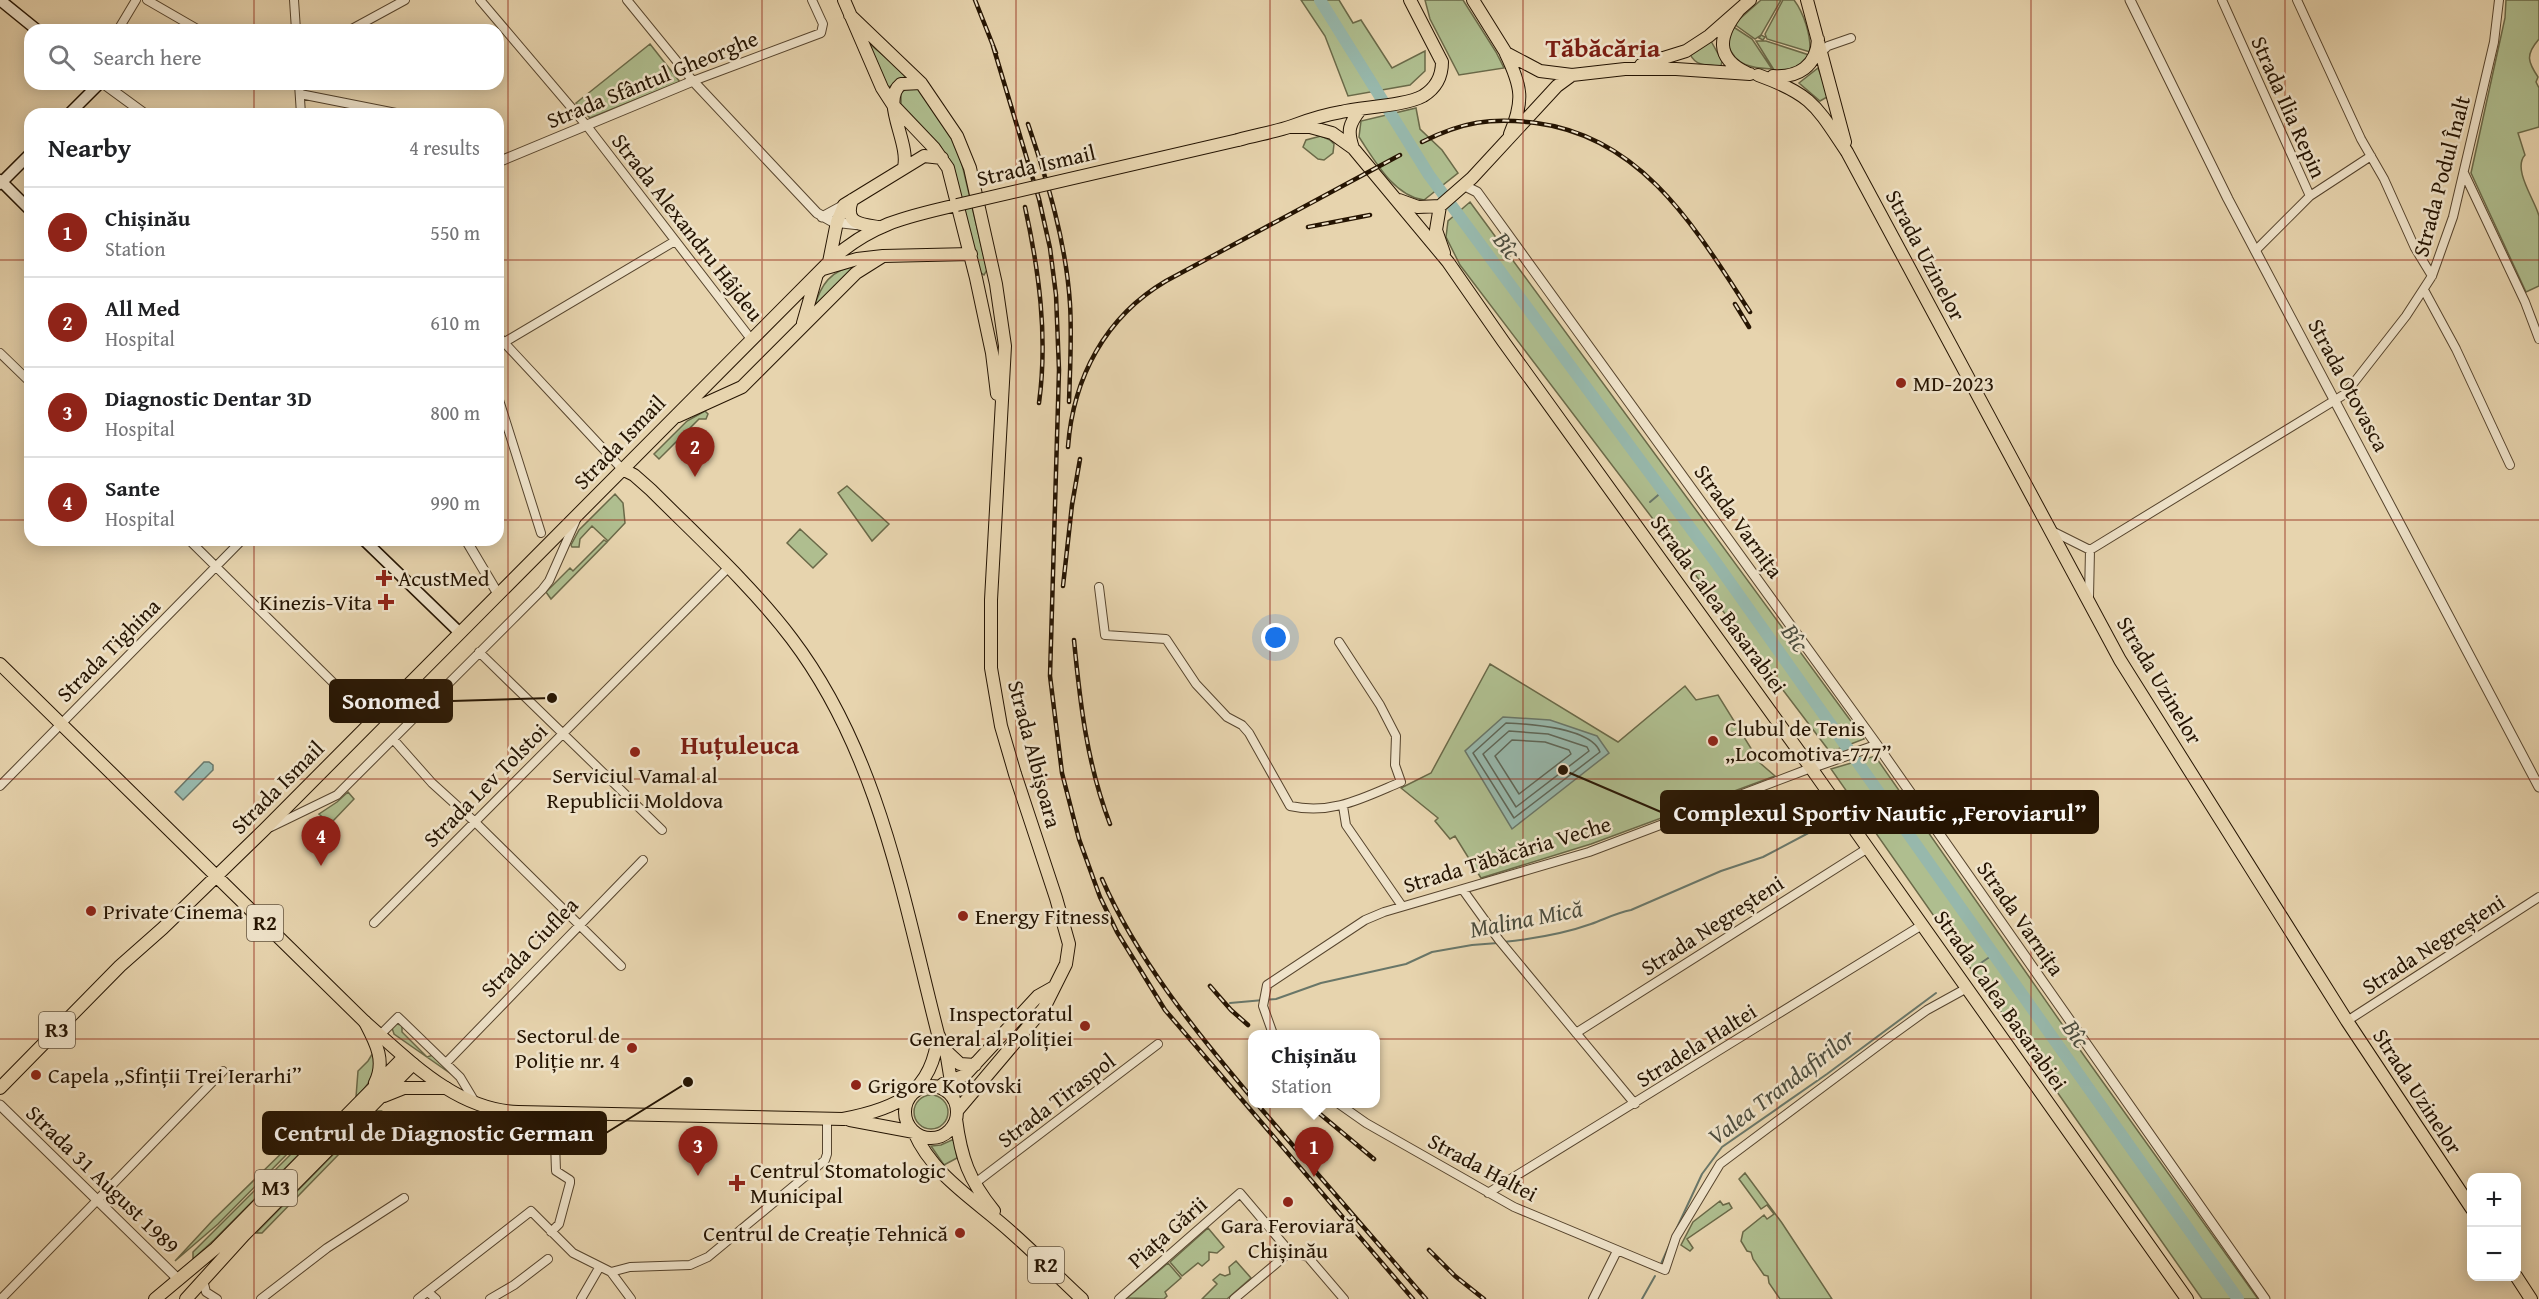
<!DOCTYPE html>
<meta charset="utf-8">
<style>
:root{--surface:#fff;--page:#f2f2f2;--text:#202124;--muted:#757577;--line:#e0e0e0;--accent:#8f2418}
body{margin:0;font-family:"Gentium Book Plus",serif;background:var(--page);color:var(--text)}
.controls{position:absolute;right:18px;bottom:18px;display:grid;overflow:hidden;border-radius:12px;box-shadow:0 3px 15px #0003}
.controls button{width:54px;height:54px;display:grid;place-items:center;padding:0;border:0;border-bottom:2px solid var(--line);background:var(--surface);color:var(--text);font:30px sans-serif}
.you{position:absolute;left:1276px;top:638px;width:21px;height:21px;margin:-15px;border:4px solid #fff;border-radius:50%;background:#1a73e8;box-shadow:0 0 0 9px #1a73e833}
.badge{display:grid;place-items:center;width:39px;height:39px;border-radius:50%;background:var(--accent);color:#fff;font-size:20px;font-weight:700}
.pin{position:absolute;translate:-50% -50px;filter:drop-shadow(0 2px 3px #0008)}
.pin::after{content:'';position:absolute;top:32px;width:21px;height:18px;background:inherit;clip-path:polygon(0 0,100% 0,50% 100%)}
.popup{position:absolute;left:1248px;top:1030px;width:132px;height:78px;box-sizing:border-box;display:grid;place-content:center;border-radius:12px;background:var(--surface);filter:drop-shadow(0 2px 4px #0005);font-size:20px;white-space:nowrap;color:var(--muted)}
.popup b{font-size:22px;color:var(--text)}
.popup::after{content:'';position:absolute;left:50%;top:100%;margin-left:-12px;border:12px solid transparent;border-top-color:var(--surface)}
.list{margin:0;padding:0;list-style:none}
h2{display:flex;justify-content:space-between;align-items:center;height:78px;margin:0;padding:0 24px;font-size:26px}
h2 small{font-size:20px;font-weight:400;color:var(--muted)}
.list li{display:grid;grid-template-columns:39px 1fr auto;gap:18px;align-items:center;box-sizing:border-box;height:90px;padding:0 24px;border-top:2px solid var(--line)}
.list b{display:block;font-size:22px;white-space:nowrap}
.list p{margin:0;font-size:20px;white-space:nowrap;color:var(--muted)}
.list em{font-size:20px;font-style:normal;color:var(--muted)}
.icon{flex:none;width:33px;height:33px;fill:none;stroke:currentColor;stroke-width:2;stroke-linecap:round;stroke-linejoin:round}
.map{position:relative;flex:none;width:2539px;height:1299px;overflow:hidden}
.search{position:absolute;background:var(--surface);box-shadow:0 3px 15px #0003;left:24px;top:24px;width:480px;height:66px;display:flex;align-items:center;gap:15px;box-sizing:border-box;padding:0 21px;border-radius:18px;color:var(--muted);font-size:22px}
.panel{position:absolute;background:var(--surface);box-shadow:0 3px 15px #0003;left:24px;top:108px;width:480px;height:438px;border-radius:18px}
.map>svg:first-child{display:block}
.green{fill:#afbe8f;stroke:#6a6948;stroke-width:1.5}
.water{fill:#97b8ac;stroke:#697668;stroke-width:1.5}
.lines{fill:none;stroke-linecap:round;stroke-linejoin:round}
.shore{stroke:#5e6657;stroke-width:1.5}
.stream{stroke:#697668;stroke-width:2}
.river{stroke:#97b8ac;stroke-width:12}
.minor-casing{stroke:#56442d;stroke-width:10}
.tertiary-casing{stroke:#56442d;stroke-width:11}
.secondary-casing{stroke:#251402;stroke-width:13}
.primary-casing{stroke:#251402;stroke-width:14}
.trunk-casing{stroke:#251402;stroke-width:14}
.minor{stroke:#efe3ca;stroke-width:8}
.tertiary{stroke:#efe3ca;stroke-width:9}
.secondary{stroke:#efe3ca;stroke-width:10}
.primary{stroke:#e7d4ae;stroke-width:12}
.trunk{stroke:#e7d4ae;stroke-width:12}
.rail-casing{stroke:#251402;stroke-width:4.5}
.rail{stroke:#efe3ca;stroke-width:2;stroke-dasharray:7;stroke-linecap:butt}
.primary-bridge-casing{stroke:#251402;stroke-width:14;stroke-linecap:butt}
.primary-bridge{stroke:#e7d4ae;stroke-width:12}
.grid{fill:none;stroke:#8f2418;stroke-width:1.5;stroke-opacity:0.55}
.poi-dot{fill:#8f2418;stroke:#efe3ca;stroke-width:2}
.labels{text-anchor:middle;stroke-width:5;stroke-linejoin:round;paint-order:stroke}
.shield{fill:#efe3ca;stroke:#62523e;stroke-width:1.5}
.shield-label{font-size:21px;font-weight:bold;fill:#251402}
.street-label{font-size:22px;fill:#251402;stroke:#efe3ca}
.poi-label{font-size:22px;fill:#251402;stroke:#efe3ca;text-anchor:start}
.water-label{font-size:24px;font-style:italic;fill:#4d4d3e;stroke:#efe3ca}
.quarter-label{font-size:26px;font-weight:bold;fill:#7a1f14;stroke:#efe3ca}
.leader{fill:none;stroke:#251402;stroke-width:2}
.callout-dot{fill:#251402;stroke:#efe3ca;stroke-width:2}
.callout{fill:#251402;stroke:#251402;stroke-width:2}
.callout-label{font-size:24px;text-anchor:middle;font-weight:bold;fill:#fff}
</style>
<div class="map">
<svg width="2539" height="1299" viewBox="0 0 2539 1299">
<rect width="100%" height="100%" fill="#e7d4ae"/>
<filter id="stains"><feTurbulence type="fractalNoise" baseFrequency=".00333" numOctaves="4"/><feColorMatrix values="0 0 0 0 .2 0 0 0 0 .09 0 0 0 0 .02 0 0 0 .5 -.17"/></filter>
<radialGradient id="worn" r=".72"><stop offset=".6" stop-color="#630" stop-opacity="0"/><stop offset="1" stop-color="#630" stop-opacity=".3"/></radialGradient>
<path class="green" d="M1301 0H1339L1353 23 1361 20 1392 68 1425 51V71L1410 85 1348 96 1325 36Z
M1425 0H1463L1496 52 1504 68 1459 75 1430 19Z
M1761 0H1781L1761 35 1765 37 1763 40 1759 38 1761 35 1755 39 1734 24Z
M1783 0H1794C1804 13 1811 36 1810 52L1767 39 1765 34Z
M2506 0H2539V39C2525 55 2528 62 2538 77L2536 82 2539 88V127L2518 133 2525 155C2512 169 2535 200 2539 216 2539 233 2539 267 2539 286L2526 292 2471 173 2505 18Z
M1732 26 1752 39 1772 69C1751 68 1736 66 1728 45Z
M1711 41 1722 61 1721 66C1708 65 1696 67 1690 54Z
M1756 41H1766L1809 55C1798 70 1792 71 1774 70Z
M867 42 909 76 899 79 888 88Z
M650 44 680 82 590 118 576 103Z
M1818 68 1829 96 1820 101 1799 83Z
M915 87 920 90 953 139 961 160 987 270 984 275 979 272 954 170 939 144 901 104V93L906 89Z
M1416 108 1420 129 1442 150 1458 173 1424 200C1394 196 1375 161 1359 137L1361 121Z
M1321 136 1330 140 1334 144 1333 153 1324 160 1318 159 1303 147 1306 140Z
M1470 202 1864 739 1830 752 1460 265 1446 237 1448 221Z
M858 265 813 310C821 284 830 270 858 265Z
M705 411 708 414 706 419H699L659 459 654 454 687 421Z
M847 486 889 524 872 541 838 493Z
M615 494 623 503 625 523 608 541 592 526 580 539 579 547H572L571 545 579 530Z
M800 529 827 554 813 568 787 543Z
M604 540 607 542 551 599 546 592 570 568 573 571Z
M1490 664 1618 742 1685 686 1696 700 1718 695 1760 763 1775 776 1591 844 1481 878 1455 836 1450 839 1435 821 1438 818 1401 788 1431 773Z
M1875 756 2085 1057 2258 1299H2202L1831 769Z
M348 792 354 799 333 821 326 820 319 814 337 802Z
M396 1024 402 1025V1032L427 1057 433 1055 454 1076 394 1034 392 1028Z
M374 1051C377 1070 370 1085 356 1097L358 1071 368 1061Z
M914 1112a17 17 0 1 1 34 0a17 17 0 1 1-34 0Z
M376 1111H381L262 1233H256Z
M313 1132 319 1134 214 1240 193 1259V1252Z
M954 1139 957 1158 944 1165 931 1146 941 1145Z
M295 1143 296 1145 218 1224 175 1261 213 1220 291 1144Z
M1745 1173 1782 1223 1832 1299H1780L1769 1283 1768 1276 1764 1275 1753 1259 1751 1252 1747 1251 1741 1241 1743 1232 1764 1215 1767 1219 1774 1214 1767 1205 1761 1209 1739 1179Z
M1720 1201 1723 1205 1729 1203 1732 1208 1687 1239 1693 1248 1690 1251 1681 1245 1693 1222Z
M1208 1228 1224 1247 1217 1253 1209 1252V1260L1202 1266 1198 1263 1182 1276 1170 1262Z
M1236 1261 1251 1278 1227 1299H1202L1217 1284 1213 1280 1220 1274 1225 1276 1230 1274 1229 1267Z
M1168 1263 1181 1278 1165 1292 1167 1296 1164 1299 1127 1298Z"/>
<path class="water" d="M1503 717 1550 720 1597 736 1609 753 1512 829 1465 751Z
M204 762H209L213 765V770L183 800 175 792Z"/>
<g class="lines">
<path class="shore" d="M1506 723C1529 724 1591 728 1600 752L1514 818 1473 753Z
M1509 731 1548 734 1587 747 1589 751 1516 807 1483 754Z
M1512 740 1545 742 1569 750 1571 754 1519 794 1495 756Z"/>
<path class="stream" d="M1650 502 1663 491
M1861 810 1874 800 1883 798
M1503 942C1532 939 1563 934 1591 924 1605 919 1616 913 1631 910L1721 871 1763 857 1816 829
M1975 967 1994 954
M1230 1003 1276 999 1321 983 1406 964 1432 952 1472 945 1498 943
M1674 1234 1702 1174 1722 1147 1827 1074 1936 993
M1661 1264 1672 1239
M1642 1299 1655 1276"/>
<path class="river" d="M1320 0 1429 175 1717 564 2238 1299"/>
<defs>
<path id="minor" d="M147 0 199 30
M294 0 296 30
M480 0 587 126 751 339
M627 0 693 81 821 33 823 24 812 0
M2222 0 2310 196
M2297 0 2361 139 2384 179 2415 248 2432 276
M118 30 136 0
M350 30 405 0
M1819 54 1828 46 1851 38
M299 84 301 114
M300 94 401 114
M2464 173 2525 302 2539 339
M2256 250 2310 196 2371 156
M2424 290 2456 349 2510 465
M498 336 622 469
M498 346 675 241
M0 353 30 382
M498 397 541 533
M2054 532 2090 550
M189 540 372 721
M2090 550 2345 394 2406 316 2432 276 2453 217 2494 42 2499 0
M1099 587 1105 635 1166 639 1196 684 1227 717 1242 725 1249 733 1290 806C1333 815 1363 798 1401 782L1395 765 1396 736 1380 705 1339 642
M2089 597 2090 550
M479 652 662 830
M393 739 432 783 475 822 621 966
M0 786 242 540
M1343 806 1346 825 1402 906
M271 827 337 795 542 590 549 581 576 520
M1463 890 1499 940 1635 1104
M374 923 728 568
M2347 1021 2539 897
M1576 1033 1868 848
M1273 1034 1263 1006 1267 985 1365 920 1384 912 1589 852 1811 768
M380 1035 398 1017 460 1077 475 1102
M446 1063 643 860
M1339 1104 1366 1123 1514 1207 1665 1270 1676 1237 1720 1164 1891 1036 1927 1010 1967 988
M974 1184 1158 1044
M1488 1193 1922 925
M551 1232 559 1224 570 1183V1180L556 1171 554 1113
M611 1272 630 1267 690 1265 708 1257 825 1160 827 1154V1118
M203 1280 206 1292 217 1299
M428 1292 436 1299
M1 1299 223 1071
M261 1299 327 1248 404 1198
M418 1299 531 1211 573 1253 611 1272 631 1299
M490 1299 514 1285 548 1259
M581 1299 599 1268
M1119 1299 1240 1193 1290 1252 1308 1257 1344 1299
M1234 1299 1290 1252
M1593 1299 1617 1251"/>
<path id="tertiary" d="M2130 0 2228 199 2539 787
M104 84 145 114
M498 162 693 81 817 213 833 222 860 225
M1465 186 1477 192 1877 745 2265 1299
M822 217 844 205
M466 540 498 594
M1811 768 1877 745
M0 1105 179 1280"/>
<path id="secondary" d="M0 0 37 30
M69 114 99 84
M0 180 30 210
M0 184 30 154
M364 540 459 632"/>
<path id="primary" d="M844 0 882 88 893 105 934 148 948 168 976 278 992 353 997 394
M1473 0 1506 53 1540 71 1572 75 1625 69H1676L1750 74
M1807 0 1845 142
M1738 11C1719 35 1714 58 1747 73
M850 15 921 83 957 136 970 168 996 284 1005 346 991 600V668L1001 726 1015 774 1056 898 1069 944 1066 964 1044 1008 957 1111
M1506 54C1522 87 1524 101 1510 134
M1641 65 1686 51 1709 36 1750 0
M1758 75C1813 95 1816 106 1847 152L2120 660 2347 1021 2472 1209
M1773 76C1798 78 1817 66 1818 39
M1291 127H1310L1332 133 1353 148 1448 262 1503 341 1811 768 2187 1299
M1238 140C1255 135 1275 132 1292 126 1308 120 1323 115 1341 112 1361 107 1405 106 1423 96 1436 88 1442 77 1442 62L1410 0
M1353 148C1347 131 1349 124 1360 110
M904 167C910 142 880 101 901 84L921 83
M852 200C844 223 859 224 878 227
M1399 200 1418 207 1440 206 1472 178 1557 86 1572 75
M1440 206 1436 230 1444 253
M829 262 837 222 844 205 924 156 942 158
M823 269 857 259 883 256 971 254
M803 323 817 274
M678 416 742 387 856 273 883 256
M622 469 634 475 651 490C698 537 752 586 792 639 879 754 903 898 938 1034L946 1051 954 1100
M0 664 365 1022C410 1061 456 1110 518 1112L843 1119C896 1109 933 1093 938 1034
M946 1051 960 1064 975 1065
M943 1084 965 1075 1038 996 1054 987
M905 1112a26 26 0 1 1 52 0a26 26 0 1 1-52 0Z
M0 1088 120 966 163 928 264 830 829 262C869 225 904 217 957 205
M956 1119C961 1158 969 1180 994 1211
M850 1120 914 1132C933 1176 977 1201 1011 1232 1035 1253 1058 1277 1082 1299
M2516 1276 2531 1299"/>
<path id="trunk" d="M365 1022C376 1043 386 1061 375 1083
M384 1096 404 1088H446
M155 1299 216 1248 404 1057
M186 1299 244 1235 413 1064"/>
</defs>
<use href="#minor" class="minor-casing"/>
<use href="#tertiary" class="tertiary-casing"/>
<use href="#secondary" class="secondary-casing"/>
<use href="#primary" class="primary-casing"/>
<use href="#trunk" class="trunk-casing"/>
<use href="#minor" class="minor"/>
<use href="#tertiary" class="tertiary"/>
<use href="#secondary" class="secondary"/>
<use href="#primary" class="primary"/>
<use href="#trunk" class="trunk"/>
<defs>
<path id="rail" d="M975 0 996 53
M993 46 1039 199 1050 248 1056 295 1059 370 1050 676 1062 773 1079 839 1100 897 1117 932 1165 1010 1413 1299
M1028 124C1048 183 1066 242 1070 304 1072 337 1070 369 1069 402
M1422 142C1462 122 1491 117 1536 123 1643 137 1696 229 1750 312
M1025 207C1039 271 1048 336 1039 403
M1308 227 1370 215
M1735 304 1749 327
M1068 447C1073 378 1105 317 1166 281L1400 155
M1063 586 1072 505 1080 459
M1074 640C1080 703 1087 764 1110 824
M1102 879C1137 959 1196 1032 1252 1098
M1210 986 1231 1010 1248 1025
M1257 1104 1426 1299
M1308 1104 1374 1159
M1429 1250 1455 1276 1484 1299"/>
</defs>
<use href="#rail" class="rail-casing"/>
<use href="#rail" class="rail"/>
<defs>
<path id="primary-bridge" d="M957 205 1238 140"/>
</defs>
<use href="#primary-bridge" class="primary-bridge-casing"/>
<use href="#primary-bridge" class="primary-bridge"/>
</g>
<path class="grid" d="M254 0V30M508 0V1299M762 0V1299M1016 0V1299M1270 0V1299M1523 0V1299M1777 0V1299M2031 0V1299M2285 0V1299M254 84V114M0 260H30M498 260H2539M0 520H30M498 520H2539M254 540V1299M0 779H2539M0 1039H2539"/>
<g class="poi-dot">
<circle cx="1901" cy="383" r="6"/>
<path d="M381 569h6v6h6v6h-6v6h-6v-6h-6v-6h6z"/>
<path d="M383 593h6v6h6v6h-6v6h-6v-6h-6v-6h6z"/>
<circle cx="1713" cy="741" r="6"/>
<circle cx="635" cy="752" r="6"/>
<circle cx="91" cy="911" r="6"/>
<circle cx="963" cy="916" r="6"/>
<circle cx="1085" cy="1026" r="6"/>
<circle cx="632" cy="1048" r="6"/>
<circle cx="36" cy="1075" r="6"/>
<circle cx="856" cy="1085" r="6"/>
<path d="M734 1174h6v6h6v6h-6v6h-6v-6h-6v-6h6z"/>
<circle cx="1288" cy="1202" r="6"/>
<circle cx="960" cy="1233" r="6"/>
</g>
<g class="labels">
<g class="shield">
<rect x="247" y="905" width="36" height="36" rx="4.5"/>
<rect x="39" y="1012" width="36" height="36" rx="4.5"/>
<rect x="255" y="1170" width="42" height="36" rx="4.5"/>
<rect x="1028" y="1247" width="36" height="36" rx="4.5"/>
</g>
<g class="shield-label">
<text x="265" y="930">R2</text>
<text x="57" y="1037">R3</text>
<text x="276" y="1195">M3</text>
<text x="1046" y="1272">R2</text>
</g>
<g class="street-label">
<text transform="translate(652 79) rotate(-22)" y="8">Strada Sfântul Gheorghe</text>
<text transform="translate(2289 107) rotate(66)" y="8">Strada Ilia Repin</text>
<text transform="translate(1036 165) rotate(-13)" y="8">Strada Ismail</text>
<text transform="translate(2441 176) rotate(-75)" y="8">Strada Podul Înalt</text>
<text transform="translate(688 227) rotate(52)" y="8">Strada Alexandru Hâjdeu</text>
<text transform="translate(1926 255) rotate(62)" y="8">Strada Uzinelor</text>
<text transform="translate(2349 385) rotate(62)" y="8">Strada Otovasca</text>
<text transform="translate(619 442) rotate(-46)" y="8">Strada Ismail</text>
<text transform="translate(1739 521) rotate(54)" y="8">Strada Varnița</text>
<text transform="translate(1719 604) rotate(54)" y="8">Strada Calea Basarabiei</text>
<text transform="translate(108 650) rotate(-45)" y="8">Strada Tighina</text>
<text transform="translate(2160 680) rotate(59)" y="8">Strada Uzinelor</text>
<text transform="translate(1035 754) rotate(75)" y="8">Strada Albișoara</text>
<text transform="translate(485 785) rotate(-45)" y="8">Strada Lev Tolstoi</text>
<text transform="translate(277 787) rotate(-45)" y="8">Strada Ismail</text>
<text transform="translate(1507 854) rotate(-17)" y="8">Strada Tăbăcăria Veche</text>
<text transform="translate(2021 918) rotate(55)" y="8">Strada Varnița</text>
<text transform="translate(1712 925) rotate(-33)" y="8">Strada Negreșteni</text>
<text transform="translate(2433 944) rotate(-33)" y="8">Strada Negreșteni</text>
<text transform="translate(529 947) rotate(-46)" y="8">Strada Ciuflea</text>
<text transform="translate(2001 1000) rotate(55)" y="8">Strada Calea Basarabiei</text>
<text transform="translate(1696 1045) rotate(-32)" y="8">Stradela Haltei</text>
<text transform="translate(2418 1091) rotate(57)" y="8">Strada Uzinelor</text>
<text transform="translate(1056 1100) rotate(-37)" y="8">Strada Tiraspol</text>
<text transform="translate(1483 1167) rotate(28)" y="8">Strada Haltei</text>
<text transform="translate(103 1179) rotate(44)" y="8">Strada 31 August 1989</text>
<text transform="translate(1167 1232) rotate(-41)" y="8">Piața Gării</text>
</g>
<g class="poi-label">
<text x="1913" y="391">MD-2023</text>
<text x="398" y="586">AcustMed</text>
<text x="372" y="610" text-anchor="end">Kinezis-Vita</text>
<text x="1725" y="736">Clubul de Tenis<tspan x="1725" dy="25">„Locomotiva-777”</tspan></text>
<text x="635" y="783" text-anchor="middle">Serviciul Vamal al<tspan x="635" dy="25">Republicii Moldova</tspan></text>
<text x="103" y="919">Private Cinema</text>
<text x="975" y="924">Energy Fitness</text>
<text x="1073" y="1021" text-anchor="end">Inspectoratul<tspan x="1073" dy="25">General al Poliției</tspan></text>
<text x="620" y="1043" text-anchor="end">Sectorul de<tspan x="620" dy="25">Poliție nr. 4</tspan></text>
<text x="48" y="1083">Capela „Sfinții Trei Ierarhi”</text>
<text x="868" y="1093">Grigore Kotovski</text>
<text x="750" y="1178">Centrul Stomatologic<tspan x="750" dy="25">Municipal</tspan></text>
<text x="1288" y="1233" text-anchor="middle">Gara Feroviară<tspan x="1288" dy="25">Chișinău</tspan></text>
<text x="948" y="1241" text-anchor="end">Centrul de Creație Tehnică</text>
</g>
<g class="water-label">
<text transform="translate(1507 246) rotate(53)" y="8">Bîc</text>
<text transform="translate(1795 638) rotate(55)" y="8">Bîc</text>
<text transform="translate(1526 919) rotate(-11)" y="8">Malina Mică</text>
<text transform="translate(2076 1034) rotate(55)" y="8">Bîc</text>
<text transform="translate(1781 1087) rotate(-37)" y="8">Valea Trandafirilor</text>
</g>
<g class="quarter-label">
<text x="1603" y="57">Tăbăcăria</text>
<text x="740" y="754">Huțuleuca</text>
</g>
</g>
<path class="leader" d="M552 698L452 701M1563 770L1661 812M688 1082L606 1133"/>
<g class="callout-dot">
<circle cx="552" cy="698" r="6"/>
<circle cx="1563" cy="770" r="6"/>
<circle cx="688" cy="1082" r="6"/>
</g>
<g class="callout">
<rect x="330" y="680" width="122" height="42" rx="6"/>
<rect x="1661" y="791" width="437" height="42" rx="6"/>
<rect x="263" y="1112" width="343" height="42" rx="6"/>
</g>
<g class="callout-label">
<text x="391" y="709">Sonomed</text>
<text x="1880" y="821">Complexul Sportiv Nautic „Feroviarul”</text>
<text x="434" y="1141">Centrul de Diagnostic German</text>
</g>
<rect width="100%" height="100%" filter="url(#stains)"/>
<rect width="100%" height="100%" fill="url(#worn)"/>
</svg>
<div class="controls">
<button>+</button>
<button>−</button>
</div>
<div class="you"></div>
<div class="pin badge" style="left:1314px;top:1177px">1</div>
<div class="popup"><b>Chișinău</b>Station</div>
<div class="pin badge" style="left:695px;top:477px">2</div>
<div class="pin badge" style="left:698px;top:1176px">3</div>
<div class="pin badge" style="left:321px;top:866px">4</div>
<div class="search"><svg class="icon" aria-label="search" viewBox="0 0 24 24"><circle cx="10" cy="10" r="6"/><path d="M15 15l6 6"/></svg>Search here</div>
<section class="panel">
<h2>Nearby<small>4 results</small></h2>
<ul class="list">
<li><span class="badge">1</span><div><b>Chișinău</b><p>Station</p></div><em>550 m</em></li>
<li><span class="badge">2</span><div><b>All Med</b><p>Hospital</p></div><em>610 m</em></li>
<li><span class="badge">3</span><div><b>Diagnostic Dentar 3D</b><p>Hospital</p></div><em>800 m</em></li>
<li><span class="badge">4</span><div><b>Sante</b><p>Hospital</p></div><em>990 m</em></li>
</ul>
</section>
</div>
